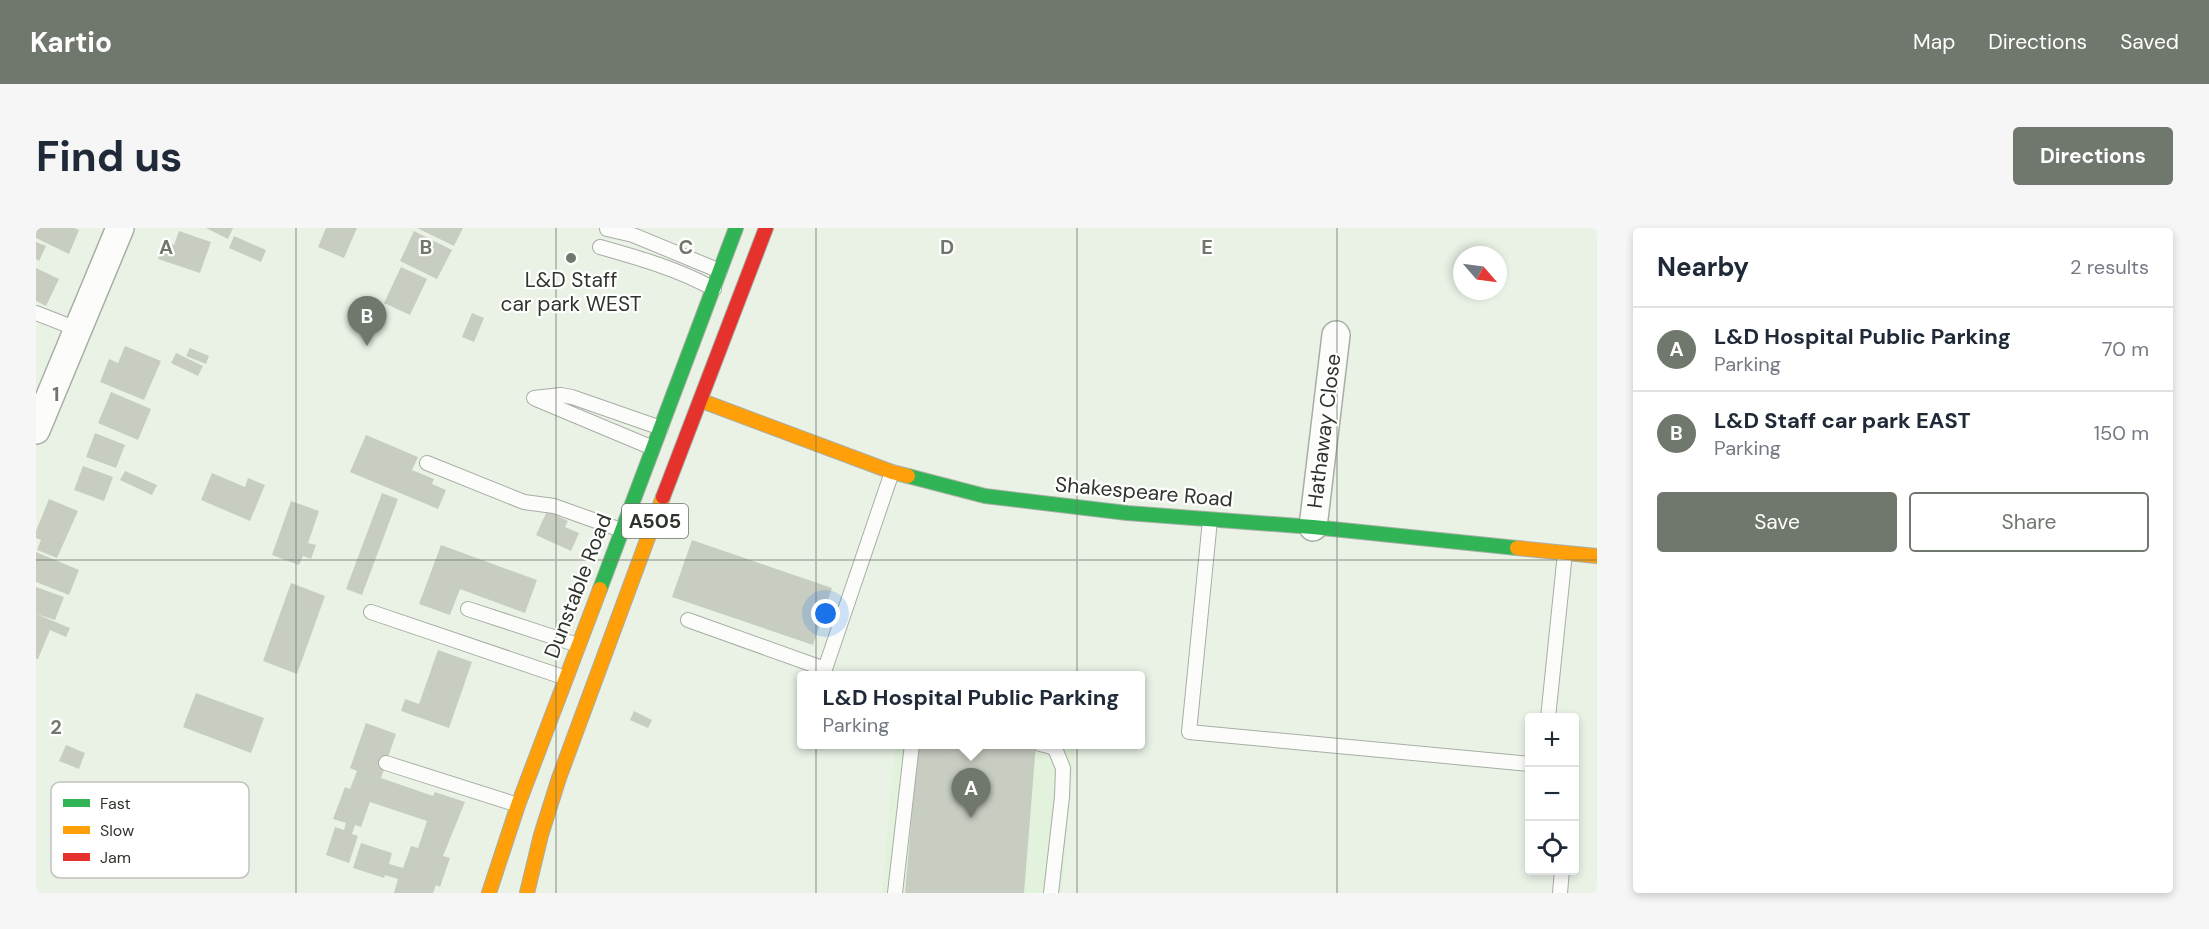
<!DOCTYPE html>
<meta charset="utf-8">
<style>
:root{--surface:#fff;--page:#f6f6f7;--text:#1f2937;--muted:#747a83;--line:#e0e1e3;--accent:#70776d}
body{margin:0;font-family:"DM Sans",sans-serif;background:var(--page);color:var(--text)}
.controls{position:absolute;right:18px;bottom:18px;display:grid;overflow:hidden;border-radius:6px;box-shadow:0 3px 9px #0003}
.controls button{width:54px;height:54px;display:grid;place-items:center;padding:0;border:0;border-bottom:2px solid var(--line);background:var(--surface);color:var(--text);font:30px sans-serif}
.compass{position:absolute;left:1417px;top:18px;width:54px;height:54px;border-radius:50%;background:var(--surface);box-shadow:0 3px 9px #0003;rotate:118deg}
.you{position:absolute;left:790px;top:386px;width:21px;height:21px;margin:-15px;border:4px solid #fff;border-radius:50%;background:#1a73e8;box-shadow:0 0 0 9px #1a73e833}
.badge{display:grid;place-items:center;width:39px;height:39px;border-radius:50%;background:var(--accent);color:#fff;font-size:20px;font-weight:700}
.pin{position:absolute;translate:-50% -50px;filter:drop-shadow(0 2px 3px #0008)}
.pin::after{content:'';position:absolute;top:32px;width:21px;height:18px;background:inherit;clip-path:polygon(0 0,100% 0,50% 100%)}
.popup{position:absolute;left:761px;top:443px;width:348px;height:78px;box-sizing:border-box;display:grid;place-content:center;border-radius:6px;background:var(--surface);filter:drop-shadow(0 2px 4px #0005);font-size:20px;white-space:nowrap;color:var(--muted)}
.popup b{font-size:22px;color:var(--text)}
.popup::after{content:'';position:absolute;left:50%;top:100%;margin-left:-12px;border:12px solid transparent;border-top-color:var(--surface)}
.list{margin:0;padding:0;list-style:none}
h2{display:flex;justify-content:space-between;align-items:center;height:78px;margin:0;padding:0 24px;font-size:26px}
h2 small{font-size:20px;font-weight:400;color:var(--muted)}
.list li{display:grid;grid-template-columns:39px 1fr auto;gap:18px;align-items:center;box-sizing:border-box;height:84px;padding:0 24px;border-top:2px solid var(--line)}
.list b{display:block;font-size:22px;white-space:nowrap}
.list p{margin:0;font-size:20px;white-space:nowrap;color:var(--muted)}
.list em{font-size:20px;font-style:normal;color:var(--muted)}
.actions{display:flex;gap:12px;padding:18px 24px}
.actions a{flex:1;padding:14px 0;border:2px solid var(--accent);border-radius:6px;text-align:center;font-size:21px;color:var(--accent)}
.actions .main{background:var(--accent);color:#fff}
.icon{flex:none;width:33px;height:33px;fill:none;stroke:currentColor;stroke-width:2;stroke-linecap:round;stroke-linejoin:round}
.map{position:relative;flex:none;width:1561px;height:665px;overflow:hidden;border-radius:6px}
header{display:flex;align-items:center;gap:36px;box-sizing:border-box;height:84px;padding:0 30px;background:var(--accent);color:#fff}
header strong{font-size:28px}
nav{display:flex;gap:33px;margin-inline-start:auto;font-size:21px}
.intro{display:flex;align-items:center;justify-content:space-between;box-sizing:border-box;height:144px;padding:0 36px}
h1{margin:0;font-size:42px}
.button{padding:15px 27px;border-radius:6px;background:var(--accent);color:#fff;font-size:21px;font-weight:700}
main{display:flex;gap:36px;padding:0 36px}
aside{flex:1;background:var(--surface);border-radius:6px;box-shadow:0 3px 9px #0003}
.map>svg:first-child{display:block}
.built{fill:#e3f2dc}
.building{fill:#c8cdc2}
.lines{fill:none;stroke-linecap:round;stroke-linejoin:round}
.lane-casing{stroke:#a7aea4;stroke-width:16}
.street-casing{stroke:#a7aea4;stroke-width:30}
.fast-casing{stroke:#a7aea4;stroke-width:16}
.slow-casing{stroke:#a7aea4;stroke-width:16}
.jam-casing{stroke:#a7aea4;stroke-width:16}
.lane{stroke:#fcfdfb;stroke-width:14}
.street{stroke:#fcfdfb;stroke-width:27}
.fast{stroke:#30b455;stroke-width:14}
.slow{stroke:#ff9f0a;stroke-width:14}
.jam{stroke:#e5322d;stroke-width:14}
.grid{fill:none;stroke:#70776d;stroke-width:1.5;stroke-opacity:0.55}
.poi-dot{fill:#70776d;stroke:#fff;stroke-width:2}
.labels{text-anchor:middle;stroke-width:4.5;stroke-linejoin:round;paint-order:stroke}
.shield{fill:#fff;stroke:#6d726b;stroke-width:1.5}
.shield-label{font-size:20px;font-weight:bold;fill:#2f352c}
.poi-label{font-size:21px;fill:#2f352c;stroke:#fff}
.street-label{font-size:21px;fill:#2f352c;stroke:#fff}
.key{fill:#fff;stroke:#c1c2c0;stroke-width:1.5}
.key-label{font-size:16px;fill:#2f352c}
.grid-label{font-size:20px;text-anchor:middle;font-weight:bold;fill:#70776d;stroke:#fff;stroke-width:4.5;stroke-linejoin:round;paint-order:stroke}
</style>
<header>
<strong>Kartio</strong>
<nav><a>Map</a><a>Directions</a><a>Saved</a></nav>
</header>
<div class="intro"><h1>Find us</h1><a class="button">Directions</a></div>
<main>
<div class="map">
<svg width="1561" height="665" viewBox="0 0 1561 665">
<rect width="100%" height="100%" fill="#eaf2e6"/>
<path class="built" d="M859 517H1039L1026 665H846Z"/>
<path class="building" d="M0 0H38L43 2 33 26 0 10Z
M170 0H197L192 11Z
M290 0H321L308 30 282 19Z
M381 0H427L418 18Z
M143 3 175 14 164 45 122 31 128 13 138 17Z
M378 3 416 22 401 51 364 33Z
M198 8 230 22 225 34 193 20Z
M0 14 10 18 3 33 0 31Z
M365 39 391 51 374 87 348 75Z
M0 40 23 51 10 78 0 73Z
M436 85 448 90 438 114 426 109Z
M89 118 125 133 108 172 64 154 73 131 82 135Z
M154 120 173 128 170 136 150 128Z
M140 125 167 138 162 148 135 135Z
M75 164 115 181 102 212 62 195Z
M59 205 89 217 80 240 50 229Z
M330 207 382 229 376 242 398 251 396 256 410 262 402 281 314 244Z
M47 238 77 249 68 273 38 262Z
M89 243 121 257 116 267 84 252Z
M176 245 209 259 212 250 229 257 214 293 165 272Z
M346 265 362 271 326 367 310 361Z
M13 271 42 283 21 330 1 322 5 312 0 310V303Z
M255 273 283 283 272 315 280 317 275 331 267 328 263 337 236 327Z
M511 283 532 293 529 299 543 305 535 323 500 307Z
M656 312 796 360 777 417 636 369Z
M405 317 501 352 489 385 424 361 414 387 383 376Z
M0 324 43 342 33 367 0 354Z
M255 355 289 368 261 446 227 433Z
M0 359 28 369 19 392 0 386Z
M0 386 34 400 30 409 14 402 2 431H0Z
M402 422 436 434 413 500 365 483 369 471 383 476Z
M160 465 228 490 215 525 147 499Z
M598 483 616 492 612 500 594 492Z
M330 495 360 506 345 550 397 568 399 564 429 574 407 628 414 630 404 659 400 657 397 665H358L362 651 349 647 348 650 317 640 325 615 356 625 353 636 367 640 375 618 382 620 391 593 334 574 325 599 319 597 316 606 322 608 313 635 290 627 299 599 308 602 310 595 297 591 309 559 314 561 321 543 314 540Z
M882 516H1000L988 665H869Z
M30 517 49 525 43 541 23 533Z"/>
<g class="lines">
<defs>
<path id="lane" d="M571 1 597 7 684 43
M564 19C603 30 642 41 678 61
M0 85 41 101
M498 170 525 167 536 169 625 200
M500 171 617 220
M391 235 488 274 518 278 585 302
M1174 292 1153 504 1494 536
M432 381 542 417
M335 384 530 450
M652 392 789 441 856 244
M1512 490 1529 325
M1004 516 1016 519 1020 523 1027 540 1026 569 1015 665
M350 535 482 577
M859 665 876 516
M1524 665 1526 642"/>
<path id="street" d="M0 202 84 0
M1277 299 1300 107"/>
<path id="fast" d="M872 248 949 268 1091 285 1277 299 1481 320
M564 361 700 0"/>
<path id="slow" d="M666 173 856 244 872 248
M1481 320 1561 328
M453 665 482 577 564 361
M491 665 505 607 523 550 627 269"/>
<path id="jam" d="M627 269 730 0"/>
</defs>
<use href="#lane" class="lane-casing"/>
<use href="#street" class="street-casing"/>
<use href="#fast" class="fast-casing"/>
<use href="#slow" class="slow-casing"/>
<use href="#jam" class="jam-casing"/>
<use href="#lane" class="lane"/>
<use href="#street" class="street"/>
<use href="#fast" class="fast"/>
<use href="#slow" class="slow"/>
<use href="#jam" class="jam"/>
</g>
<path class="grid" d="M260 0V665M520 0V665M780 0V665M1041 0V665M1301 0V665M0 332H1561"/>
<circle class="poi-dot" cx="535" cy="30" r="6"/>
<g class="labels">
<rect class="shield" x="586" y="276" width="66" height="34" rx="4.5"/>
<g class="shield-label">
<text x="619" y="300">A505</text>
</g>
<g class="poi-label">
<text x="535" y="59">L&amp;D Staff<tspan x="535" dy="24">car park WEST</tspan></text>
</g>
<g class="street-label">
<text transform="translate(1288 203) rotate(-83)" y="7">Hathaway Close</text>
<text transform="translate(1108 264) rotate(5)" y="7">Shakespeare Road</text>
<text transform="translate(542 358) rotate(-69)" y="7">Dunstable Road</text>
</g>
</g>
<rect x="15" y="554" width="198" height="96" rx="9" class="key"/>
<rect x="27" y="571" width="27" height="8" fill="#30b455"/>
<rect x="27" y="598" width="27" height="8" fill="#ff9f0a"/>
<rect x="27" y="625" width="27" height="8" fill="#e5322d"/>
<g class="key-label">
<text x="64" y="581">Fast</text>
<text x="64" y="608">Slow</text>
<text x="64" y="635">Jam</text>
</g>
<g class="grid-label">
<text x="130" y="26">A</text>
<text x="390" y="26">B</text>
<text x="650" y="26">C</text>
<text x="911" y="26">D</text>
<text x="1171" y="26">E</text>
<text x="20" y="173">1</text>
<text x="20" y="506">2</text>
</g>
</svg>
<div class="controls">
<button>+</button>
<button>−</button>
<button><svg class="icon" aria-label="locate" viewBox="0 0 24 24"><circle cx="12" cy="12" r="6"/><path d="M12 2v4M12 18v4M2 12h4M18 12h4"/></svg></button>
</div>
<svg class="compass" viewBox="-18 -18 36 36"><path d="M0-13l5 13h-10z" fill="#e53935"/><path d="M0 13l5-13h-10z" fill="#747a83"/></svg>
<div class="you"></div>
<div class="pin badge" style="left:935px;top:590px">A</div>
<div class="popup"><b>L&amp;D Hospital Public Parking</b>Parking</div>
<div class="pin badge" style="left:331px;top:118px">B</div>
</div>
<aside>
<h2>Nearby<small>2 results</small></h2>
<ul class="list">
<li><span class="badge">A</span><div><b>L&amp;D Hospital Public Parking</b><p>Parking</p></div><em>70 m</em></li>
<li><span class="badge">B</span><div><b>L&amp;D Staff car park EAST</b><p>Parking</p></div><em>150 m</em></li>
</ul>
<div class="actions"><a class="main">Save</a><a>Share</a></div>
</aside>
</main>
